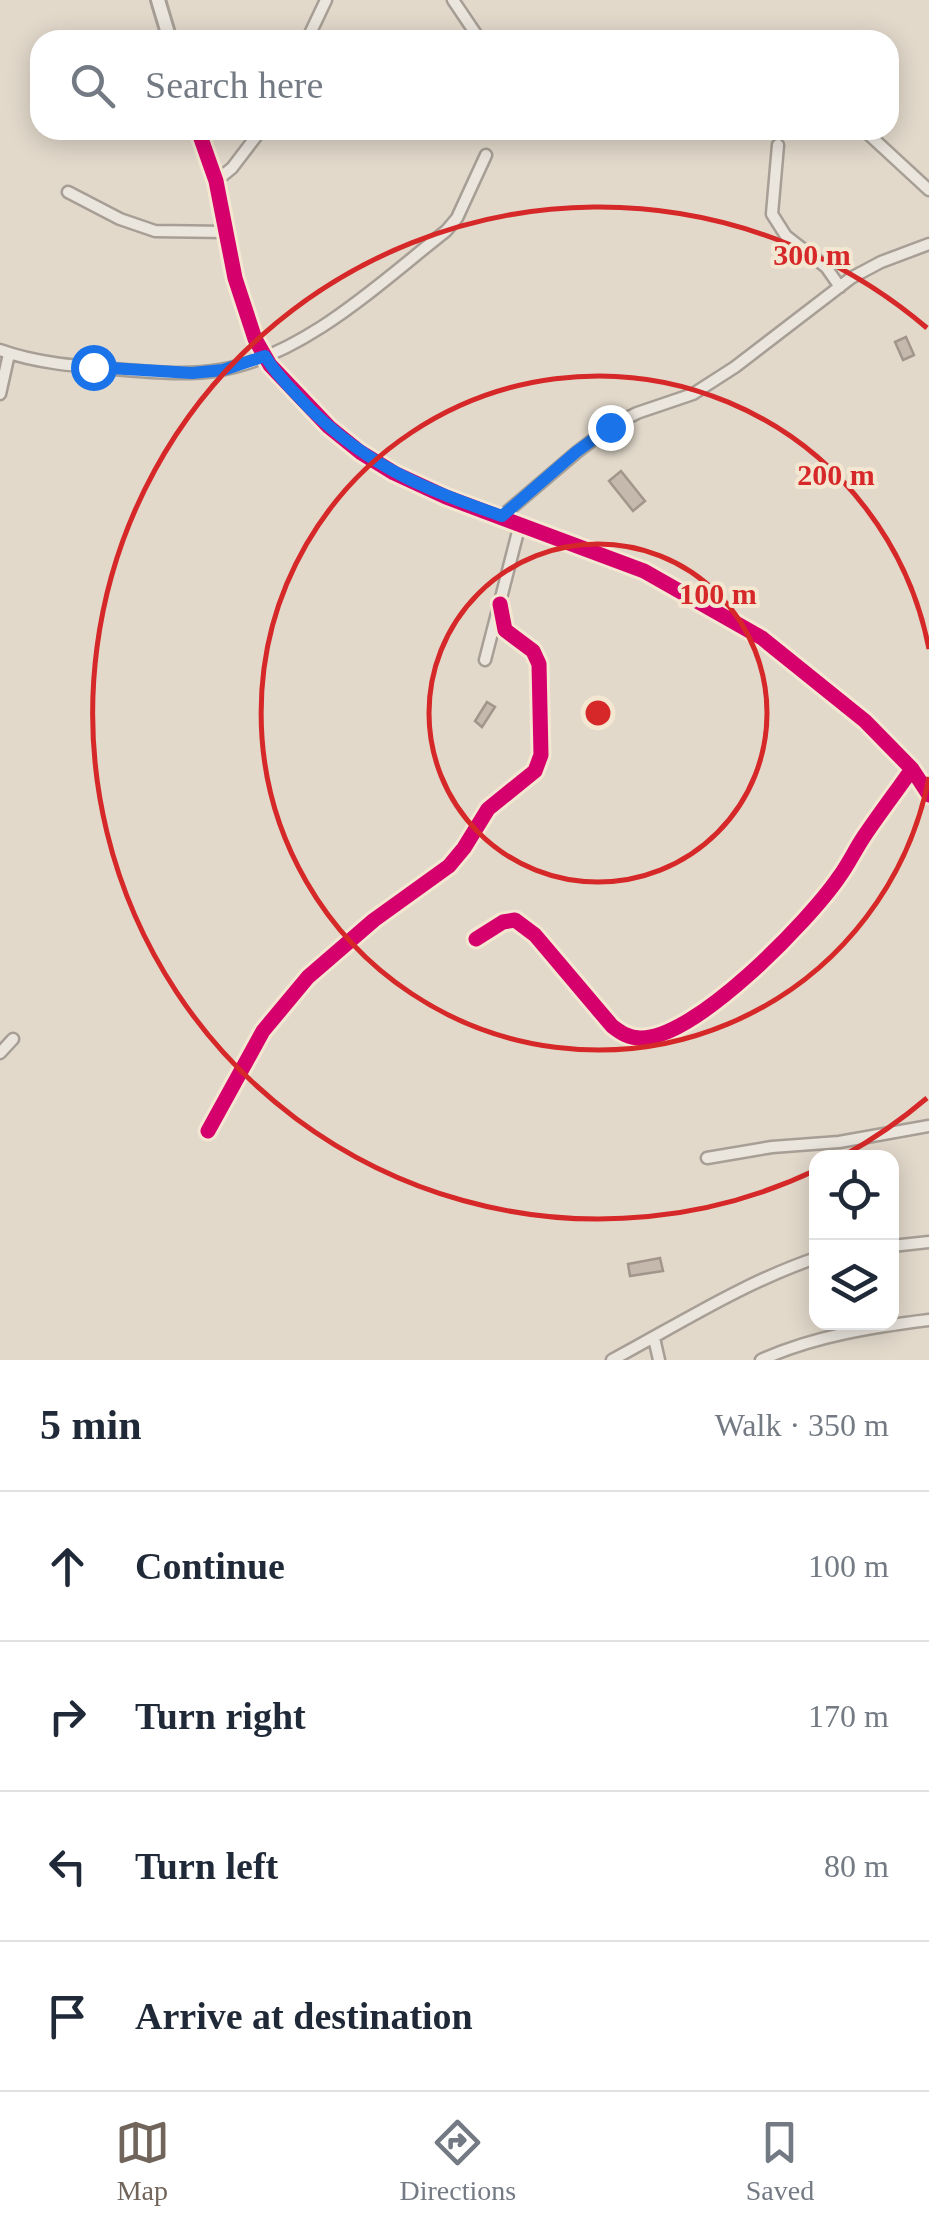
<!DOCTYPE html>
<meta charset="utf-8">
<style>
:root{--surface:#fff;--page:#f2f2f3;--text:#1f2937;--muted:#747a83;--line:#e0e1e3;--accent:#71655b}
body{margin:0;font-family:Georgia,serif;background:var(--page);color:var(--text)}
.controls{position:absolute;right:30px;bottom:30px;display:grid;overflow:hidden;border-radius:20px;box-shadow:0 5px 25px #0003}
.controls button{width:90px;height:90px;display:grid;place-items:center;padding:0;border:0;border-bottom:2px solid var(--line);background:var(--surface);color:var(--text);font:50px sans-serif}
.stop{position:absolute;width:30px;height:30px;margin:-22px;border:8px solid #1a73e8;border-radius:50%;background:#fff}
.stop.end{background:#1a73e8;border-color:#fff;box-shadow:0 2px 10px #0008}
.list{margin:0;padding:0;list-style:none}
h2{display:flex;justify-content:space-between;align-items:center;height:130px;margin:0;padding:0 40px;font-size:42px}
h2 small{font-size:32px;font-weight:400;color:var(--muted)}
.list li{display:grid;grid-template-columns:65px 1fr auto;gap:30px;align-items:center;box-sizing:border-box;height:150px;padding:0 40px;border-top:2px solid var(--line)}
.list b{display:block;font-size:38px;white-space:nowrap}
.list em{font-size:32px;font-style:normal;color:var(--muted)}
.icon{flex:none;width:55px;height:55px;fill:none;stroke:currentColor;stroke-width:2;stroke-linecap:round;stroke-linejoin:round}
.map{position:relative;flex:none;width:929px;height:1360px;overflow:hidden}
.search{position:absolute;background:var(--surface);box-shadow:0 5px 25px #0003;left:30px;right:30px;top:30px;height:110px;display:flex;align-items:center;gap:25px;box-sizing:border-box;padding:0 35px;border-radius:30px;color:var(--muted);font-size:38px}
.sheet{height:730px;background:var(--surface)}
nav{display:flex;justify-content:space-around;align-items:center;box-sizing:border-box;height:140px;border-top:2px solid var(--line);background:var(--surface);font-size:28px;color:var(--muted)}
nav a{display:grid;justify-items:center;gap:5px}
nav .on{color:var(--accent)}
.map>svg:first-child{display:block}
.building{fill:#c5b8ac;stroke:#a2958b;stroke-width:2.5}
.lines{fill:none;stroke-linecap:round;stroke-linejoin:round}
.minor-casing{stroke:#a79f95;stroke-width:15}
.tertiary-casing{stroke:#a79f95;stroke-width:18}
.minor{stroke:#eae5dd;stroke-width:10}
.tertiary{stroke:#eae5dd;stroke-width:12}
.cycleway-casing{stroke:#f3e7d1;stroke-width:21}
.cycleway{stroke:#d6006c;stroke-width:15}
.route{stroke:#1a73e8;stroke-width:12}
.ring{fill:none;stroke:#d62828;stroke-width:5}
.centre{fill:#d62828;stroke:#f3e7d1;stroke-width:5}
.ring-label{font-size:30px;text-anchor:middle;font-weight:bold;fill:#d62828;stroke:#f3e7d1;stroke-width:8;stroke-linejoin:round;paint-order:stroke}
</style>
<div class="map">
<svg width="929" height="1360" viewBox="0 0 929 1360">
<rect width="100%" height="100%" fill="#e2d9cb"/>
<path class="building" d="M906 337 914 355 903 360 895 342Z
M621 471 645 501 633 511 609 481Z
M487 702 495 707 482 727 475 721Z
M660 1258 663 1271 630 1276 628 1264Z"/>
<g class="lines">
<defs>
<path id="minor" d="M453 0 480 40
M307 40 326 0
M864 130 929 190
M778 145 772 214 786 236 826 267 840 287
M216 181 232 168 261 130
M68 192 120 219 155 231 226 232
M0 350C36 363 75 366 113 369 149 372 185 376 220 370 304 356 381 282 446 231L457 218 486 155
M0 394 9 354
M502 516 577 452 610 427 637 413 693 394 735 367 851 278 881 262 929 244
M485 660 520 524
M476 939 503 922 515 920 535 935 612 1026C621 1033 629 1038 640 1038 694 1040 809 921 839 877 848 865 855 850 863 838 879 814 896 792 912 769
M0 1053 13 1039
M208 1131 263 1031 308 977 374 920 449 866 464 848 488 809 535 771 541 755 539 664 533 651 505 630 500 604
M707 1158 772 1147 839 1142 929 1126
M892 1246 929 1242
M654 1338 659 1360
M612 1360C679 1324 745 1282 816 1258
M761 1360C814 1336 872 1327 929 1320"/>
<path id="tertiary" d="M158 0 170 40
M198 130 216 181 235 278 255 339 270 365 329 427 360 452 394 473 446 497 644 571 762 638 865 721 912 769 929 795"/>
</defs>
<use href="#minor" class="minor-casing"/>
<use href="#tertiary" class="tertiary-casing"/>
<use href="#minor" class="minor"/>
<use href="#tertiary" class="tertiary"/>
<defs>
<path id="cycleway" d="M198 130 216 181 235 278 255 339 270 365 329 427 360 452 394 473 446 497 644 571 762 638 865 721 912 769 929 795
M476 939 503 922 515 920 535 935 612 1026C621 1033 629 1038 640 1038 694 1040 809 921 839 877 848 865 855 850 863 838 879 814 896 792 912 769
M208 1131 263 1031 308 977 374 920 449 866 464 848 488 809 535 771 541 755 539 664 533 651 505 630 500 604"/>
</defs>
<use href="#cycleway" class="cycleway-casing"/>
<use href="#cycleway" class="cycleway"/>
</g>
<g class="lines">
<path class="route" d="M93 367 192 373 223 370 265 356C277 376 295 393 311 410 370 467 426 490 502 516L576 452 610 427"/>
</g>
<g class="ring">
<circle cx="598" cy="713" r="169"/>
<path d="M929 777A337 337 0 1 1 929 649"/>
<path d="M927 1098A506 506 0 0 1 843 1156M816 1170A506 506 0 1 1 927 328"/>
</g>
<circle cx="598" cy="713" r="15" class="centre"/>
<g class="ring-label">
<text x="812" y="265">300 m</text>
<text x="836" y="485">200 m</text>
<text x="718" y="604">100 m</text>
</g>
</svg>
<div class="controls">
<button><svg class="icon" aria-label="locate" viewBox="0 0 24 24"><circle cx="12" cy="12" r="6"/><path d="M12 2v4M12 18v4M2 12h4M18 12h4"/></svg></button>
<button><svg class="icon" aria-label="layers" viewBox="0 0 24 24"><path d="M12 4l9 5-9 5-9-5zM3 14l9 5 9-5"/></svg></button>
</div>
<div class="stop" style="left:93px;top:367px"></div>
<div class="stop end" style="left:610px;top:427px"></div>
<div class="search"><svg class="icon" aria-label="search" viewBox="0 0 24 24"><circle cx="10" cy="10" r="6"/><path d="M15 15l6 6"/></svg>Search here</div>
</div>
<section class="sheet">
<h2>5 min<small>Walk · 350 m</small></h2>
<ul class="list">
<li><svg class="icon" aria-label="ahead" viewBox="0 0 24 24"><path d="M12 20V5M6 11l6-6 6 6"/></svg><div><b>Continue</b></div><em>100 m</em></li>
<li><svg class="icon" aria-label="right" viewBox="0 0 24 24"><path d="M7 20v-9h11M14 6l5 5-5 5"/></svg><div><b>Turn right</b></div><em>170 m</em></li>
<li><svg class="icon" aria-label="left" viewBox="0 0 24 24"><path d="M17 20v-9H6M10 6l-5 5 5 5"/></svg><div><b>Turn left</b></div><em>80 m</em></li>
<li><svg class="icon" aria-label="arrive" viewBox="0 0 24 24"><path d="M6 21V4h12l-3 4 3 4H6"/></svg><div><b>Arrive at destination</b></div></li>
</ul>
</section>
<nav>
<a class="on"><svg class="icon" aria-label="map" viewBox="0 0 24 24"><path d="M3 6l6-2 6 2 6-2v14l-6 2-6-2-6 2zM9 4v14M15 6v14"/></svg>Map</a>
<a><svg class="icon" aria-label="directions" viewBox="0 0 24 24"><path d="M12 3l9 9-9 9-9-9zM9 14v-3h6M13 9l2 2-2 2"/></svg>Directions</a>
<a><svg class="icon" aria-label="saved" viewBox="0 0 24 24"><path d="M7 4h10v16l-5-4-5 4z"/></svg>Saved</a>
</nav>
